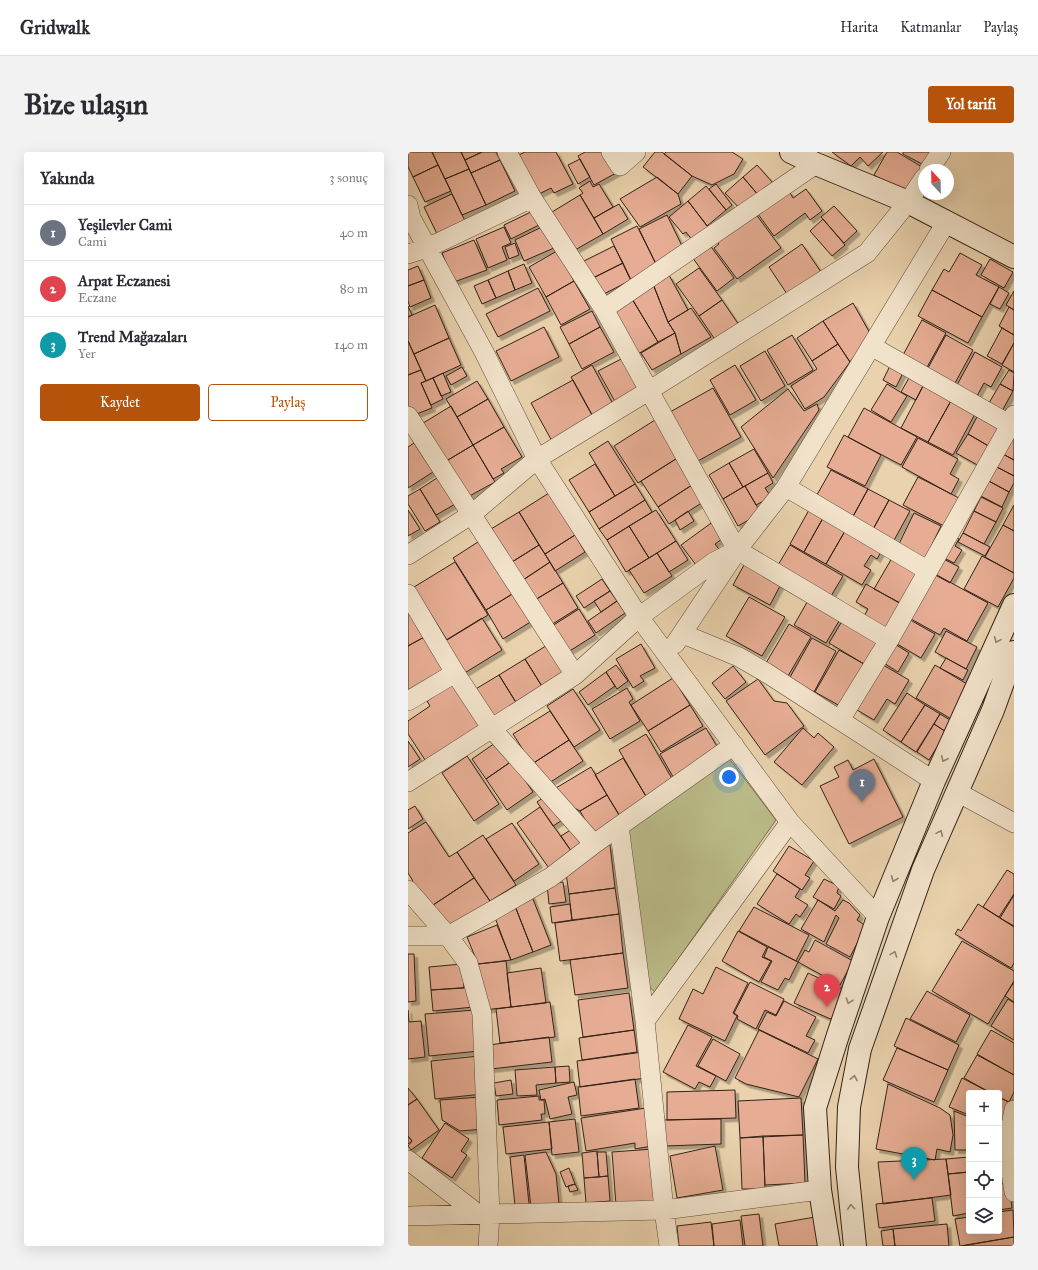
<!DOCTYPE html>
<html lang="tr">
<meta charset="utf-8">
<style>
:root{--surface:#fff;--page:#f2f2f3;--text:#2b2b33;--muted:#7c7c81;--line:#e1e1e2;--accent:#b45309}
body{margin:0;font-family:"IM FELL Great Primer",serif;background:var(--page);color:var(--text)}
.controls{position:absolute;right:12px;bottom:12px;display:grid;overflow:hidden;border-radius:4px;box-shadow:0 4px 16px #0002}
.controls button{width:36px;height:36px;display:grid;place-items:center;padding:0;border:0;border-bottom:1px solid var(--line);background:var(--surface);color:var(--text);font:20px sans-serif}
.compass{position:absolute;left:510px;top:12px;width:36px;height:36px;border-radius:50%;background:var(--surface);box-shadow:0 4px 16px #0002;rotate:338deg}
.you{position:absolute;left:321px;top:625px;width:14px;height:14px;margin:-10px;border:3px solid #fff;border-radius:50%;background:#1a73e8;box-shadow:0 0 0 6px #1a73e833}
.badge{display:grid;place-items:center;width:26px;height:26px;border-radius:50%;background:var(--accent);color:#fff;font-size:13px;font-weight:700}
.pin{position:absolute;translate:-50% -33px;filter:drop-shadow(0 1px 2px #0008)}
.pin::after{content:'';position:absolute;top:21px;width:14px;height:12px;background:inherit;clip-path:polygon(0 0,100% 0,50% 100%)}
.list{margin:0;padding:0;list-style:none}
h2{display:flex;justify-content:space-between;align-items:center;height:52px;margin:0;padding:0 16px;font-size:17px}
h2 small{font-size:13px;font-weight:400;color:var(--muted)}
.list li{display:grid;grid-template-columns:26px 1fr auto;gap:12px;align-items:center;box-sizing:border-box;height:56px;padding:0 16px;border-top:1px solid var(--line)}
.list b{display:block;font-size:15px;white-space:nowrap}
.list p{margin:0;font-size:13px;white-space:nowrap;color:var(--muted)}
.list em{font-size:13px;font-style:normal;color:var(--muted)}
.actions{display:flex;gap:8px;padding:12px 16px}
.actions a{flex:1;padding:9px 0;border:1px solid var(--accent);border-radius:4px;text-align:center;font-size:14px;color:var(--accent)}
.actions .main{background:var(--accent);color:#fff}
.icon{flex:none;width:22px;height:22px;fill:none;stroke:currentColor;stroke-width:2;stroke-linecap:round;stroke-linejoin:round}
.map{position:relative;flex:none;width:606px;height:1094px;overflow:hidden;border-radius:4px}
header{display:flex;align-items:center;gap:24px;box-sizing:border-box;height:56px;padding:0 20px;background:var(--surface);border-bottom:1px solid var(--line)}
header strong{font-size:19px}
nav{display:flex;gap:22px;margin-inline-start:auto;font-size:14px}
.intro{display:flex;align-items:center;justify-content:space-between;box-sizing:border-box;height:96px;padding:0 24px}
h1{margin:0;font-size:28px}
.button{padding:10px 18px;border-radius:4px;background:var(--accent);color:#fff;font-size:14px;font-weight:700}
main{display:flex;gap:24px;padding:0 24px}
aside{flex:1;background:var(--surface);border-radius:4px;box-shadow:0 4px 16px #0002}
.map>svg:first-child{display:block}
.green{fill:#babb88;stroke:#776e4f}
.building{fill:#e6ad94;stroke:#342216;filter:url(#shadow)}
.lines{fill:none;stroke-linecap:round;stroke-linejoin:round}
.street-casing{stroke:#614e3c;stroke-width:20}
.secondary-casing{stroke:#342216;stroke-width:24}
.street{stroke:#f1e2ca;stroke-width:19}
.secondary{stroke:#f1e2ca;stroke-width:22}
.oneway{stroke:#928270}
</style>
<header>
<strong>Gridwalk</strong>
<nav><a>Harita</a><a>Katmanlar</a><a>Paylaş</a></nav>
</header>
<div class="intro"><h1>Bize ulaşın</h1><a class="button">Yol tarifi</a></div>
<main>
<aside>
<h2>Yakında<small>3 sonuç</small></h2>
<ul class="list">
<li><span class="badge" style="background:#6b7280">1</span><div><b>Yeşilevler Cami</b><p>Cami</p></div><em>40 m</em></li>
<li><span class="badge" style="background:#e0444e">2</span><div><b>Arpat Eczanesi</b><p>Eczane</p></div><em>80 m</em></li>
<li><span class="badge" style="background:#0f9aa8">3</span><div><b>Trend Mağazaları</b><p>Yer</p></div><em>140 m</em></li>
</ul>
<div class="actions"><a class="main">Kaydet</a><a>Paylaş</a></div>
</aside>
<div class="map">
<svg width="606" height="1094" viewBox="0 0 606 1094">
<defs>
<filter id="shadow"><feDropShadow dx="3.5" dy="3.5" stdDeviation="0" flood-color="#0004"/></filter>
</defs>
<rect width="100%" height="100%" fill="#e9d2ad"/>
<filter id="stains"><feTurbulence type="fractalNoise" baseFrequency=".005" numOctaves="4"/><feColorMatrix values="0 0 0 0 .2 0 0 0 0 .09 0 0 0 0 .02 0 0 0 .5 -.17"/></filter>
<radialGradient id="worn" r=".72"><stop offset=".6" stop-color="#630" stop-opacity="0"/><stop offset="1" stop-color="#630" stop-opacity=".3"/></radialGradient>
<path class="green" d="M317 601 368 668 247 840 239 833 218 672Z"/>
<path class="building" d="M0 0H24L30 13 5 25 0 15Z
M24 0H53L61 17 37 27Z
M53 0H74L57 8Z
M74 0H88L92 8 63 21 57 8Z
M117 0H148L165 32 146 41 143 36 131 42 111 3Z
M177 0H199L210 20 186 33 170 4Z
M247 0H254L284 24 270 42 235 15Z
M258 0H324L335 7 326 22 304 33 284 24 256 2Z
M424 0H475L460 14 452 5 443 14Z
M479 0H489L514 15 497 42 466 23Z
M495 0H523L516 13 495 2Z
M172 7 182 25 170 32 160 13Z
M92 8 107 39 78 53 63 21Z
M30 13 43 39 17 50 5 25Z
M349 13 365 31 351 44 335 25Z
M61 17 78 53 54 63 37 27Z
M249 25 270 42 273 52 232 75 212 47Z
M335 25 351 44 334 59 317 41Z
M182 29 185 35 191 32 205 55 186 66 172 43 175 41 171 36Z
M308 32 324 53 318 58 301 37Z
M298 34 318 58 299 74 280 49Z
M398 37 414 59 402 68 397 61 366 84 350 62 381 39 385 46Z
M44 42 59 73 31 86 16 55Z
M172 43 195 82 167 98 144 60Z
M280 49 301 76 285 89 278 80 275 82 261 65Z
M211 52 220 67 195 82 186 66Z
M426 54 449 79 436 91 413 65Z
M125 59 131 73 103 87 96 73Z
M347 61 373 96 329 127 306 96 311 92 308 89Z
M259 63 276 98 248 112 231 77Z
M415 67 437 93 424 104 402 79Z
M136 74 146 96 116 109 107 88Z
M229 74 248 112 224 131 203 87Z
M96 75 103 91 94 95 99 108 80 116 68 87Z
M66 88 79 118 46 130 34 101Z
M107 91 111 103 101 107 97 95Z
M301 92 326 126 309 139 284 105Z
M394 92 413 120 379 142 361 115Z
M206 94 215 111 183 127 174 110Z
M149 99 166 129 138 145 121 115Z
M552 101 574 113 568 123 591 135 574 165 524 138 536 117 541 120Z
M582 107 605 120 596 136 573 123Z
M215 111 223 128 192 144 183 127Z
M116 112 124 131 107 138 100 119Z
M10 114 16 128 0 134V118Z
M291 116 314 148 291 164 268 132Z
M100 119 107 138 88 146 80 128Z
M261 123 280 158 260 170 245 132Z
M16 128 23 146 2 155 0 149V134Z
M80 128 88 146 74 152 66 134Z
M166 129 182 157 153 173 138 145Z
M245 132 260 170 267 181 250 190 223 145Z
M591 135 601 141 592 157 582 152Z
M130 136 142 159 90 185 78 162Z
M524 138 574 165 560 191 510 164Z
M606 139V158L598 153Z
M224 147 250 190 230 202 204 159Z
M314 148 331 173 308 189 291 164Z
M445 151 463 183 442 210 415 169Z
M27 153 41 186 6 202 0 189V165Z
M0 154 4 163 0 165Z
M601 155 606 158V183L591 174Z
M283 156 303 185 273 202 267 181 260 170Z
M184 159 192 175 161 192 152 175Z
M514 168 538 181 518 217 495 203Z
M415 169 430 192 404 209 389 186Z
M136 175 151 205 103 229 88 199Z
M192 175 206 200 174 217 161 192Z
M594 176 606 183V191L594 212 579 204Z
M267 181 273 202 244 218 233 201Z
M384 183 405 218 380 233 359 198Z
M538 183 565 198 547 231 520 216Z
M41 186 53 213 18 229 6 202Z
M0 189 13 218 0 223Z
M606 191V220L594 213Z
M430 192 442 210 416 245 397 257 383 234 409 217 404 209Z
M357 199 377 234 353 249 332 214Z
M567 200 594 215 583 235 576 231 569 244 549 233Z
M217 205 237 240 210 255 190 219Z
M184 213 206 254 185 265 163 225Z
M327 213 348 248 322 263 302 228Z
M482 214 495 221 488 235 475 228Z
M54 215 59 224 43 233 38 224Z
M13 218 18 229 13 231 24 256 6 263 0 255V223Z
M601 218 606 221 605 239 592 232Z
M35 221 43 240 33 244 25 226Z
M502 224 516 232 508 248 493 240Z
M25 226 35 247 23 253 13 231Z
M165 228 187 268 145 291 123 251Z
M69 229 80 247 49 265 38 247Z
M479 232 499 244 483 270 463 258Z
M516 232 544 247 520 290 493 276Z
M592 232 605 239 594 259 581 251Z
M305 236 333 285 290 309 262 260Z
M380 237 396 259 409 252 411 258 365 326 333 275Z
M80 247 96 275 65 293 49 265Z
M544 247 568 260 545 303 520 290Z
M43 254 65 293 35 311 12 273Z
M456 256 509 285 493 313 440 285Z
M570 263 595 278 584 296 560 282Z
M247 268 271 305 230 331 206 294Z
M96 275 114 305 93 317 96 321 85 327 65 293Z
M606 281V308L593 301Z
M560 282 584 296 573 315 548 301Z
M436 283 473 303 457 334 419 315Z
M510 286 550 307 542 322 551 327 543 342 494 315Z
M200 289 227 332 207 344 181 301Z
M6 291 25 320 0 336V295Z
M65 293 87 330 56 347 35 311Z
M346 297 360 321 335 335 321 311Z
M593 301 606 308V324L587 314Z
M271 305 284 333 250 355 233 329Z
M321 311 335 335 315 347 301 323Z
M187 312 207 344 181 360 161 328Z
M587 314 606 324V331L601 340 579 328Z
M423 318 460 337 443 368 406 348Z
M360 321 365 331 357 336 363 345 348 353 337 334Z
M32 324 49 351 28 363 12 337Z
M510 325 551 346 536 374 495 353Z
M579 328 601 340 594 355 571 343Z
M227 332 237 348 191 377 181 360Z
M284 333 295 350 261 372 250 355Z
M337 334 353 361 330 374 315 347Z
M12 337 32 370 17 379 0 352V344Z
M460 337 481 348 463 381 442 370Z
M141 341 167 383 137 402 111 360Z
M573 345 595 356 588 370 566 359Z
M237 348 244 360 199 388 191 377Z
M481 348 502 359 484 392 463 381Z
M606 353V379L595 373Z
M0 358 12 377 0 384Z
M248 358 268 389 241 406 221 374Z
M401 358 415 366 396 400 382 392Z
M280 359 286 369 272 378 267 368Z
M566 359 588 370 576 392 555 381Z
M111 360 131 393 104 410 83 377Z
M506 361 533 374 516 409 489 396Z
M415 366 437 379 418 412 396 400Z
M306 369 318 384 307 392 313 400 291 417 273 393Z
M595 373 606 379V421L577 405Z
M221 374 241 406 218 420 199 388Z
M437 379 473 400 469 407 463 403 456 414 463 418 454 433 418 412Z
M555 381 582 395 577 404 550 390Z
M541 382 551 387 547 394 554 398 546 411 530 403Z
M167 383 177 400 147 419 137 402Z
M73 388 106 441 78 458 45 406Z
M268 389 280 408 261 420 249 401Z
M131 393 142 410 115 428 104 410Z
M382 393 435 424 420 449 367 418Z
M249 401 264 424 236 441 221 418Z
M528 403 551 415 542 431 520 419Z
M574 404 606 421V426L590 455 556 437Z
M484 406 515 423 498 454 466 437Z
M47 410 80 463 39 488 6 435Z
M142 410 155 431 127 448 115 428Z
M336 413 373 432 362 453 325 433Z
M527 422 580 451 559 489 536 476 532 483 503 467Z
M194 427 202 439 176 456 168 444Z
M155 431 170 456 143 473 127 448Z
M458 432 493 452 478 478 455 466 460 457 448 450Z
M202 439 209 449 193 460 186 449Z
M106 441 124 469 95 487 78 458Z
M341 445 377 465 354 504 318 484Z
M402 445 434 464 418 491 386 473Z
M209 449 217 461 188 481 180 469Z
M0 454 18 484 0 494Z
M171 457 187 483 160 500 144 474Z
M497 465 527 482 513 506 484 489Z
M74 466 94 498 55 522 35 490Z
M436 466 472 487 461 515 421 491Z
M381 472 403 485 380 524 358 511Z
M538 479 569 495 558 517 527 500Z
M18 484 38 517 0 540V494Z
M404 486 428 499 406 540 381 527Z
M482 489 501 501 490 520 471 508Z
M141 492 159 521 135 536 117 507Z
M233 492 247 516 232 524 236 529 225 536 208 507Z
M431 498 456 512 432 554 407 540Z
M538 506 560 518 555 528 532 516Z
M117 507 135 536 109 552 91 523Z
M208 513 220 529 209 537 198 520Z
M475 513 501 528 487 552 479 547 466 568 449 558Z
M527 513 564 535 545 568 508 546Z
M325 514 338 530 317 547 304 531Z
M198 520 207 534 180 553 171 540Z
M91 523 109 552 84 568 66 538Z
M265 526 282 553 240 579 223 553Z
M350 527 366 549 379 551 396 574 357 603 318 549Z
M44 532 75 578 21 614 0 582V569L22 554 19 549Z
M219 536 225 547 221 550 232 569 202 587 184 557Z
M165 537 192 578 166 595 139 554Z
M499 541 517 553 493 590 475 578Z
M282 553 295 574 253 600 240 579Z
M517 553 532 562 508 600 493 590Z
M142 559 161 588 124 612 105 582Z
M532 562 547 571 540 581 526 572Z
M526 572 538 580 521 608 509 600Z
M298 576 313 601 268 630 252 602Z
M395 576 406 586 410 581 426 595 394 633 366 610Z
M238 582 266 630 239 646 211 598Z
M161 588 175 609 138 633 124 612Z
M0 589 12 607 0 615Z
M90 589 104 609 78 627 64 607Z
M59 604 91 652 66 669 34 621Z
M215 606 242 651 214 668 187 623Z
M466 607 495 665 441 692 412 634 431 625 426 615 440 608 445 618Z
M104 609 125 640 99 658 78 627Z
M183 615 199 643 172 659 157 651 148 636Z
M139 643 156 667 145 674 129 650Z
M199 643 215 669 187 685 172 659Z
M7 654 15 667 0 677V658Z
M132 655 166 703 143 719 109 671Z
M18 670 41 705 49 700 66 726 19 757 2 732 5 729 0 721V681Z
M104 671 131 712 106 729 78 687Z
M164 677 177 695 166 703 153 684Z
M75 683 108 733 82 749 49 700Z
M202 693 207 736 161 742 158 721 192 694Z
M381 694 406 709 397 723 402 726 394 738 365 719Z
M599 718 606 722V742L591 765 575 755Z
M369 722 392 737 387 745 400 753 392 765 388 762 381 772 349 752Z
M66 726 84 752 40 781 22 755Z
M416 727 431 734 429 741 433 744 426 757 405 745Z
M155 730 158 750 141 752 139 732Z
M207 736 211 762 164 768 161 742Z
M123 742 143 793 125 800 105 749Z
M606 743V774L592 766Z
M410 748 427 759 435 748 441 751 452 763 449 768 458 774 442 805 418 792 431 766 428 763 416 790 393 777Z
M162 752 164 768 144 771 142 755Z
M570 752 606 775V811L603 816 547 782 550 777 553 779Z
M107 754 125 800 103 808 86 763Z
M346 755 401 783 388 809 331 779Z
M211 762 215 801 152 809 147 771Z
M89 773 103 808 70 812 59 785Z
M330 779 359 795 354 805 363 809 351 830 314 809Z
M407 788 445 809 432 833 390 810 397 798 401 800Z
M554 789 606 819V829L580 872 524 839Z
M360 795 390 810 381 828 377 826 370 838 353 830 364 809 356 805Z
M215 801 220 836 167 843 162 808Z
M0 802H6L8 849 0 850Z
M98 809 103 855 75 858 70 812Z
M54 812 56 836 23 838 21 815Z
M308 815 340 831 325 861 329 864 317 889 271 867 285 837 295 842Z
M133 816 138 851 103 855 99 821Z
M400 821 439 839 425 868 386 851Z
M342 830 376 847 368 863 357 858 348 877 329 867 330 864 326 861Z
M606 830V850L597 844Z
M65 835 66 855 25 859 23 838Z
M519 839 562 863 548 890 502 867Z
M221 841 226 878 175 885 170 848Z
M600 847 606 851V888L583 874Z
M376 849 408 865 398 884 407 888 400 901 350 877 359 860 368 864Z
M142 850 147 885 92 891 88 857Z
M0 858 1 870 13 869 17 905 0 907Z
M67 858 71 899 21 904 17 862Z
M498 866 551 893 540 918 486 894Z
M280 873 304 885 288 914 308 924 302 935 291 930 287 937 255 920Z
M226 878 229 900 174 908 171 886Z
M351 878 410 907 391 945 338 932 327 926Z
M583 878 606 891V923L569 902Z
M141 885 144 910 83 917 81 893Z
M305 887 332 902 318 929 290 914Z
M489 896 540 918 526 950 475 928Z
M235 900 238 926 172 935 169 909Z
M569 903 606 923V940L601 950 591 945V941H583L556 926Z
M71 904 75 942 27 947 23 909Z
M161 914 162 930 148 931 147 915Z
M147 915 148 931 128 933 129 943 109 944 107 918Z
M554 926 583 941H561V963L541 955Z
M227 927 231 956 173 964 170 935Z
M103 928 105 942 88 944 86 931Z
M166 930 169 943 160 945 164 962 142 967 137 947 133 948 131 938Z
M480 932 532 956 542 963 545 983 542 1000 529 997 527 1008 468 997Z
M0 936 9 947 0 953Z
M327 938 328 966 259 968V940Z
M131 944V948H136L137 962H133L134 968 91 973 89 948Z
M73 945 76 977 52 979 34 968 32 948Z
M591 945 604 952 591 976Z
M393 946 395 983 332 986 330 949Z
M9 947 31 978 3 998 0 994 4 989 0 984V953Z
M238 956 244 994 227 997V991L178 999 173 966Z
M546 959 561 965V998H547Z
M167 967 171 1000 144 1003 141 970Z
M313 967V992L257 994 256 968Z
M141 970 144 997 98 1002 95 975Z
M37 971 61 987 53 999 59 1003 44 1026 14 1006Z
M395 983 397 1031 357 1033 355 984Z
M0 984 4 989 0 992Z
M355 984 357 1037H334L332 986Z
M307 994 315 1038 269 1046 262 1004Z
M245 997 249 1050 208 1053 204 1000Z
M189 999 191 1025 176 1026 174 1001Z
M138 1000 148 1022 151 1052 123 1055 117 1003Z
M189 1000H198L200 1024 191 1025Z
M591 1001 601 1031 591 1032Z
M116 1003 121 1052 107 1054 102 1005Z
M561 1005V1020L540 1022 538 1007Z
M538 1007 543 1043 475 1052 470 1010Z
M161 1016 167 1032 158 1035 152 1020Z
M561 1020V1061L545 1064 540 1022Z
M200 1024 202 1049 178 1051 176 1026Z
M601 1031 604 1056 591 1058V1032Z
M167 1032 170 1038 162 1040 160 1034Z
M524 1046 527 1069 471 1076 468 1052Z
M605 1058 606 1085 552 1094 547 1067 561 1065V1079H591V1060Z
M351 1062 355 1094H337L333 1064Z
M407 1065 412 1094H371L367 1072Z
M332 1068 335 1094H306L304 1072Z
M303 1070 306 1094H271L269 1074Z
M539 1072 541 1094H487L485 1077Z
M485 1077 487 1094H475L473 1079Z
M606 1085V1094H554Z"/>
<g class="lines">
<defs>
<path id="street" d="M99 0 124 46 196 157 329 398 481 488
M203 0 212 14 228 0
M521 18 533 0
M0 53 3 66 76 200 129 307 231 465 382 670 470 765
M0 102 19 96 124 46
M196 157 408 12
M463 194 606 275
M0 264 167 523
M378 335 519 418
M0 403 64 362 129 307 242 238 459 101 500 50 516 26
M0 442 47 521 84 577 186 692
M275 482 331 505 357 520 526 629
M267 492 329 399
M0 549 47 521
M432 568 481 488 600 277 606 263
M0 630 167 523 231 465 306 410 329 398 378 335 539 69
M549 640 606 671
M211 674 237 869 256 1058 261 1094
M0 738 40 784 60 811 74 862 82 1063 80 1094
M0 784H40L98 751 143 725 186 692 326 593
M237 869 382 670
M606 958 599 994 606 1040
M0 1008 70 1062
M0 1064 256 1058 412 1038"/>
<path id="secondary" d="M383 0 408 12 500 50 606 105
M421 1094 412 1038 407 956 430 883 470 765 526 629 606 453
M447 1094 439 1015 441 955 452 897 515 718 585 558 606 500"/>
</defs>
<use href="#street" class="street-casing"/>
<use href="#secondary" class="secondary-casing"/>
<use href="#street" class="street"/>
<use href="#secondary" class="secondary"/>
</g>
<defs><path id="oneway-chevron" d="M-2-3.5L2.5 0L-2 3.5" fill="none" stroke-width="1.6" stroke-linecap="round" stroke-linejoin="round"/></defs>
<g class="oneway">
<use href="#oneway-chevron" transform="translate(589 488) rotate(114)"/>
<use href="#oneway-chevron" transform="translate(536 607) rotate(115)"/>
<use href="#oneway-chevron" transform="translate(532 681) rotate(-66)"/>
<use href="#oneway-chevron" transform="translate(486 727) rotate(112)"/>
<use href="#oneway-chevron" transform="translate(486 802) rotate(-70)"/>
<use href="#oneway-chevron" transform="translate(441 849) rotate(109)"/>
<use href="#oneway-chevron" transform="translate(446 926) rotate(-79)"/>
<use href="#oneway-chevron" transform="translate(443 1055) rotate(-95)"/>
</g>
<rect width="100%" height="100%" filter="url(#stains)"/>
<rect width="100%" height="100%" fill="url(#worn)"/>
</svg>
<div class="controls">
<button>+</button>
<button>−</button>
<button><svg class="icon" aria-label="locate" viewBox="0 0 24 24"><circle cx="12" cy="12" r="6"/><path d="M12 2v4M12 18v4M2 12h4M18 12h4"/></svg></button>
<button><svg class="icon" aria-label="layers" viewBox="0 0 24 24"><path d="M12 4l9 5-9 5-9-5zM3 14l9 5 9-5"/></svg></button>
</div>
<svg class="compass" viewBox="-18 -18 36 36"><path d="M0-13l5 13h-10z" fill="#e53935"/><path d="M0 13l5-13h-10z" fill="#7c7c81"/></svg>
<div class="you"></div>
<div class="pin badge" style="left:454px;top:650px;background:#6b7280">1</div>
<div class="pin badge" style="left:419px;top:855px;background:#e0444e">2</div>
<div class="pin badge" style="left:506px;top:1028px;background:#0f9aa8">3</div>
</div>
</main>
